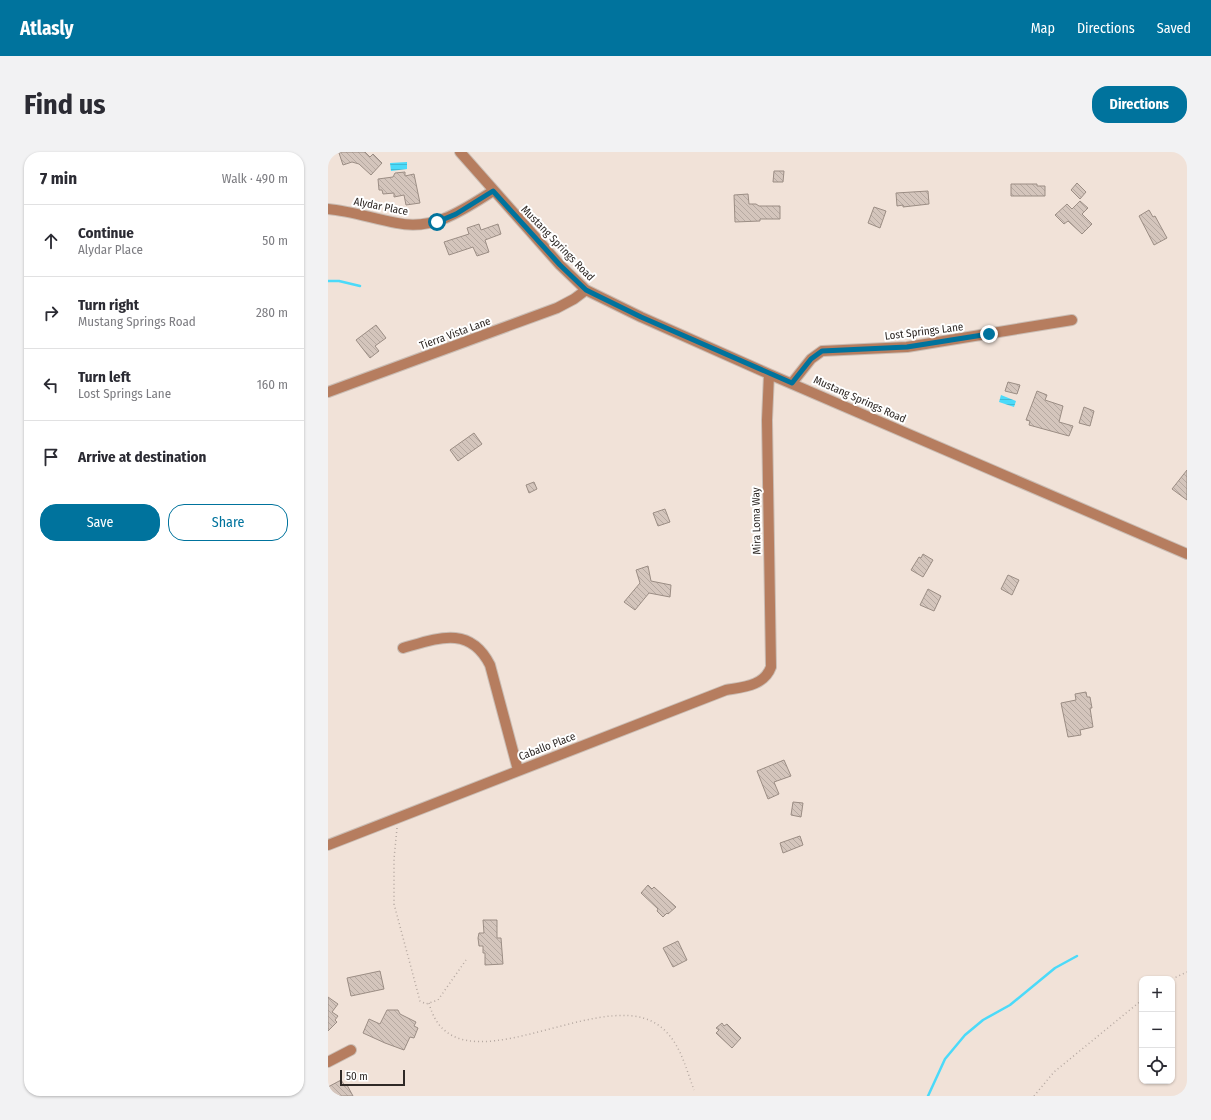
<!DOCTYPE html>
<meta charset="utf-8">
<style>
:root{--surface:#fff;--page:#f2f2f3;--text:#2b2b33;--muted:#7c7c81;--line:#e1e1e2;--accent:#00739d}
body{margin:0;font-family:"Fira Sans Condensed",sans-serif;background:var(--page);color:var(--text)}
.controls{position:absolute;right:12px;bottom:12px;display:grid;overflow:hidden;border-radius:8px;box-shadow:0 1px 3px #0004}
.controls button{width:36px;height:36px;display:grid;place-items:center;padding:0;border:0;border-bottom:1px solid var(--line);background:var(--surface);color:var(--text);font:20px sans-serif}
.scale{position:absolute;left:12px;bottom:10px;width:65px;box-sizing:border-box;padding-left:4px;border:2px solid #2f2926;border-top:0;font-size:11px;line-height:14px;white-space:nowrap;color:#2f2926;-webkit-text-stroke:3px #fff;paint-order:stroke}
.stop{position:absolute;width:12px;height:12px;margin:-9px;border:3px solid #00739d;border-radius:50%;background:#fff}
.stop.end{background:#00739d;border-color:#fff;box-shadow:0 1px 4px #0008}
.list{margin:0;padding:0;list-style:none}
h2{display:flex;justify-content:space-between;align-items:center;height:52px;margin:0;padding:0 16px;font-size:17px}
h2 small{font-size:13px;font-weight:400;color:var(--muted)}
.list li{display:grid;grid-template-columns:26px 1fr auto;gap:12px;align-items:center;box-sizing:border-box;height:72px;padding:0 16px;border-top:1px solid var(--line)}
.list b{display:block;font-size:15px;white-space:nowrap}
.list p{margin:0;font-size:13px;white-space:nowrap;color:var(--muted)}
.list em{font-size:13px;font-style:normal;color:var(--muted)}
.actions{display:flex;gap:8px;padding:12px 16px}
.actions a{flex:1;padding:9px 0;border:1px solid var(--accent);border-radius:16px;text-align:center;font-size:14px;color:var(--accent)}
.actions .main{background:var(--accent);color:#fff}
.icon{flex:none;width:22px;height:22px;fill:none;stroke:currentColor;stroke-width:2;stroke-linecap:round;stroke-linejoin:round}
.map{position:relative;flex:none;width:859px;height:944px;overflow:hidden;border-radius:16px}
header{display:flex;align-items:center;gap:24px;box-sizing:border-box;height:56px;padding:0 20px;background:var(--accent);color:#fff}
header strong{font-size:19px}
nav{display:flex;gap:22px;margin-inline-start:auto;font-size:14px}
.intro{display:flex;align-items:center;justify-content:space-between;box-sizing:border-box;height:96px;padding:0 24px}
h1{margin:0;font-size:28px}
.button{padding:10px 18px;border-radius:16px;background:var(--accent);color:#fff;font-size:14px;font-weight:700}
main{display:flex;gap:24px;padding:0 24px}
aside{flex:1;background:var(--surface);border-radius:16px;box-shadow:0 1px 3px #0004}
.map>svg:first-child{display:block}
.water{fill:url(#water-rules)}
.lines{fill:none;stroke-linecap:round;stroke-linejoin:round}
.stream{stroke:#4bdaf9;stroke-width:2.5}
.building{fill:url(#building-back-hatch);stroke:#9b8d84}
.minor-casing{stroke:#cabdb4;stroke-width:12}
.path{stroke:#b5a8a1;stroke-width:1.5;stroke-dasharray:1 3;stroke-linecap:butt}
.minor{stroke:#b67d5f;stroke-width:10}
.route{stroke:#00739d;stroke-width:5}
.labels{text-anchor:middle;stroke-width:4;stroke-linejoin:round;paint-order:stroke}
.street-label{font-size:11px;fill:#2f2926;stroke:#fff}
</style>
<header>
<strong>Atlasly</strong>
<nav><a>Map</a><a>Directions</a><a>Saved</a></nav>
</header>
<div class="intro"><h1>Find us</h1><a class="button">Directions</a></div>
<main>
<aside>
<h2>7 min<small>Walk · 490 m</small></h2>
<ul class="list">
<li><svg class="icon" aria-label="ahead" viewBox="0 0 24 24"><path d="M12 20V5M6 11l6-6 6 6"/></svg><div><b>Continue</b><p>Alydar Place</p></div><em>50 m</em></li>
<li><svg class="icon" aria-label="right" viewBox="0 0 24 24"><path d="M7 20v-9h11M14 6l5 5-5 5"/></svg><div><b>Turn right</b><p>Mustang Springs Road</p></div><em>280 m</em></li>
<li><svg class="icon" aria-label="left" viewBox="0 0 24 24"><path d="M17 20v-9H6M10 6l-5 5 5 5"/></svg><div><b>Turn left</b><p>Lost Springs Lane</p></div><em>160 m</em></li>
<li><svg class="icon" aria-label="arrive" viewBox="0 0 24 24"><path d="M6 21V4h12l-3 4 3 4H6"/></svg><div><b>Arrive at destination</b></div></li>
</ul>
<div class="actions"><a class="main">Save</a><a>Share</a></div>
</aside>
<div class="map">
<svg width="859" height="944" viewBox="0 0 859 944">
<defs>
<pattern id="water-rules" width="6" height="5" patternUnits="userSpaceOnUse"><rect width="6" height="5" fill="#4bdaf9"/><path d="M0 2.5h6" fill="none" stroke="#42bbd5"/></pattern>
<pattern id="building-back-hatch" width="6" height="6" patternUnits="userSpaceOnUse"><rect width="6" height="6" fill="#d4c5bc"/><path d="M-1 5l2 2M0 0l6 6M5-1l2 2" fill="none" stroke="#b6a9a1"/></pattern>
</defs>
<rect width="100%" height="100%" fill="#f1e2d8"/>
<path class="water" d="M79 10V17L63 19 62 11Z
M673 243 688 249 686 255 671 250Z"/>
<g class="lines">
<path class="stream" d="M0 129H11L32 134
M600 944 617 907 637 883 655 868 682 853 727 816 749 804"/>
</g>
<path class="building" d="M15 0H37L42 5 45 2 54 11 43 23 31 12 24 10 15 13 11 1Z
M446 19H456L455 30H445Z
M77 20V24L86 22 92 51 78 53 76 43 66 45V41L55 42 54 38H51L50 27 65 25 67 21Z
M749 31 758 40 752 47 743 38Z
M683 32H709V34H717V44H683Z
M600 39 601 52 575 55V53L569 54 568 41Z
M420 42 421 52H428L431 54H452V67H432V69L407 70 406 43Z
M752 49 760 56 754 62 764 72 754 82 740 69 736 72 727 63 739 52 744 57Z
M546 55 558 59 552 76 540 71Z
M821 58 825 65 827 64 839 86 826 93 811 64Z
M151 72 153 78 170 72 173 82 157 88 161 100 149 104 145 95 121 103 116 90 141 82 139 76Z
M48 173 58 186 47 194 51 199 42 206 28 188Z
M680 230 692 233 689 242 677 239Z
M709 239 719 243 717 248 735 254 731 270 745 274 741 284 701 273 702 269 698 268Z
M756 255 766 259 762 274 751 271Z
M146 281 154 292 130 309 122 298Z
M859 318V348L844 337Z
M206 330 209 337 201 341 198 333Z
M337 357 342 370 330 374 325 361Z
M595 402 605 408 595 425 583 418 591 405 593 406Z
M320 414 323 429 343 433 342 445 321 441 307 458 296 450 312 431 308 418Z
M680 423 691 428 684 443 673 437Z
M600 437 613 444 606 459 592 453Z
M758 540 759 545H762L764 556H762L765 575 752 578 753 583 740 585 733 551 748 548 747 542Z
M456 608 463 624 446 630 451 642 440 647 429 619Z
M465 650 475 651 473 665 463 663Z
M472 684 475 693 455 701 452 691Z
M320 733 324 737 326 735 348 755 340 762 339 761 335 765 329 759 330 757 313 741Z
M155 768H169V786H173L175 812 157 813V801H155V794H151L150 786 151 781H156Z
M350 789 359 808 345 815 335 796Z
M52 819 56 837 23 844 19 826Z
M0 845 10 852 4 860 10 864 7 868 9 870 0 879Z
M59 858H70L72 862 88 870 86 874 90 876 86 886 82 885 76 898 57 891 35 881 41 867 52 872Z
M394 871 396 874 399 872 413 886 404 896 388 881 391 878 388 876Z
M13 928 17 934 19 933 25 944H0V935Z"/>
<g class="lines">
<defs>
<path id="minor" d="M132 0 232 113 258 138 313 165 441 222 859 402
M0 57C23 59 46 67 69 71 106 79 135 58 165 39
M464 231 483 207 494 199 579 195 744 168
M0 240 229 156 246 147 258 138
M75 496C110 486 142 473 162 513L190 618
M0 693 398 538C415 535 436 534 443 515L439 268 441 222
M0 910 23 898"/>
</defs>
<use href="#minor" class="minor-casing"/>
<path class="path" d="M69 676 66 707V752L92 849 98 852 110 848 138 808
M844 827 859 820
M101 851C125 944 267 835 327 871 351 885 357 914 366 938
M706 944 726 920 814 848"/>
<use href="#minor" class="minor"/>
</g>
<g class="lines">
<path class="route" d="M109 70 128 62 165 39 232 113 258 138 313 165 464 231 483 207 494 199 579 195 661 182"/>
</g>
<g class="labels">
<g class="street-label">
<text transform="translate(53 54) rotate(11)" y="4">Alydar Place</text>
<text transform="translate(230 91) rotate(46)" y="4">Mustang Springs Road</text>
<text transform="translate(596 179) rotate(-7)" y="4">Lost Springs Lane</text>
<text transform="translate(127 181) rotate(-20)" y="4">Tierra Vista Lane</text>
<text transform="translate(532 247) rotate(24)" y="4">Mustang Springs Road</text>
<text transform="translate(428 369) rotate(-91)" y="4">Mira Loma Way</text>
<text transform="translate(219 594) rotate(-21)" y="4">Caballo Place</text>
</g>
</g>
</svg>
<div class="controls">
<button>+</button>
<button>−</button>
<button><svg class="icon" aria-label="locate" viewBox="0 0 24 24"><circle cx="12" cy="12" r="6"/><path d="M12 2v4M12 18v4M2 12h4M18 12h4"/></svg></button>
</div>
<div class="scale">50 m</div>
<div class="stop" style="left:109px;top:70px"></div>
<div class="stop end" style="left:661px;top:182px"></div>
</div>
</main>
